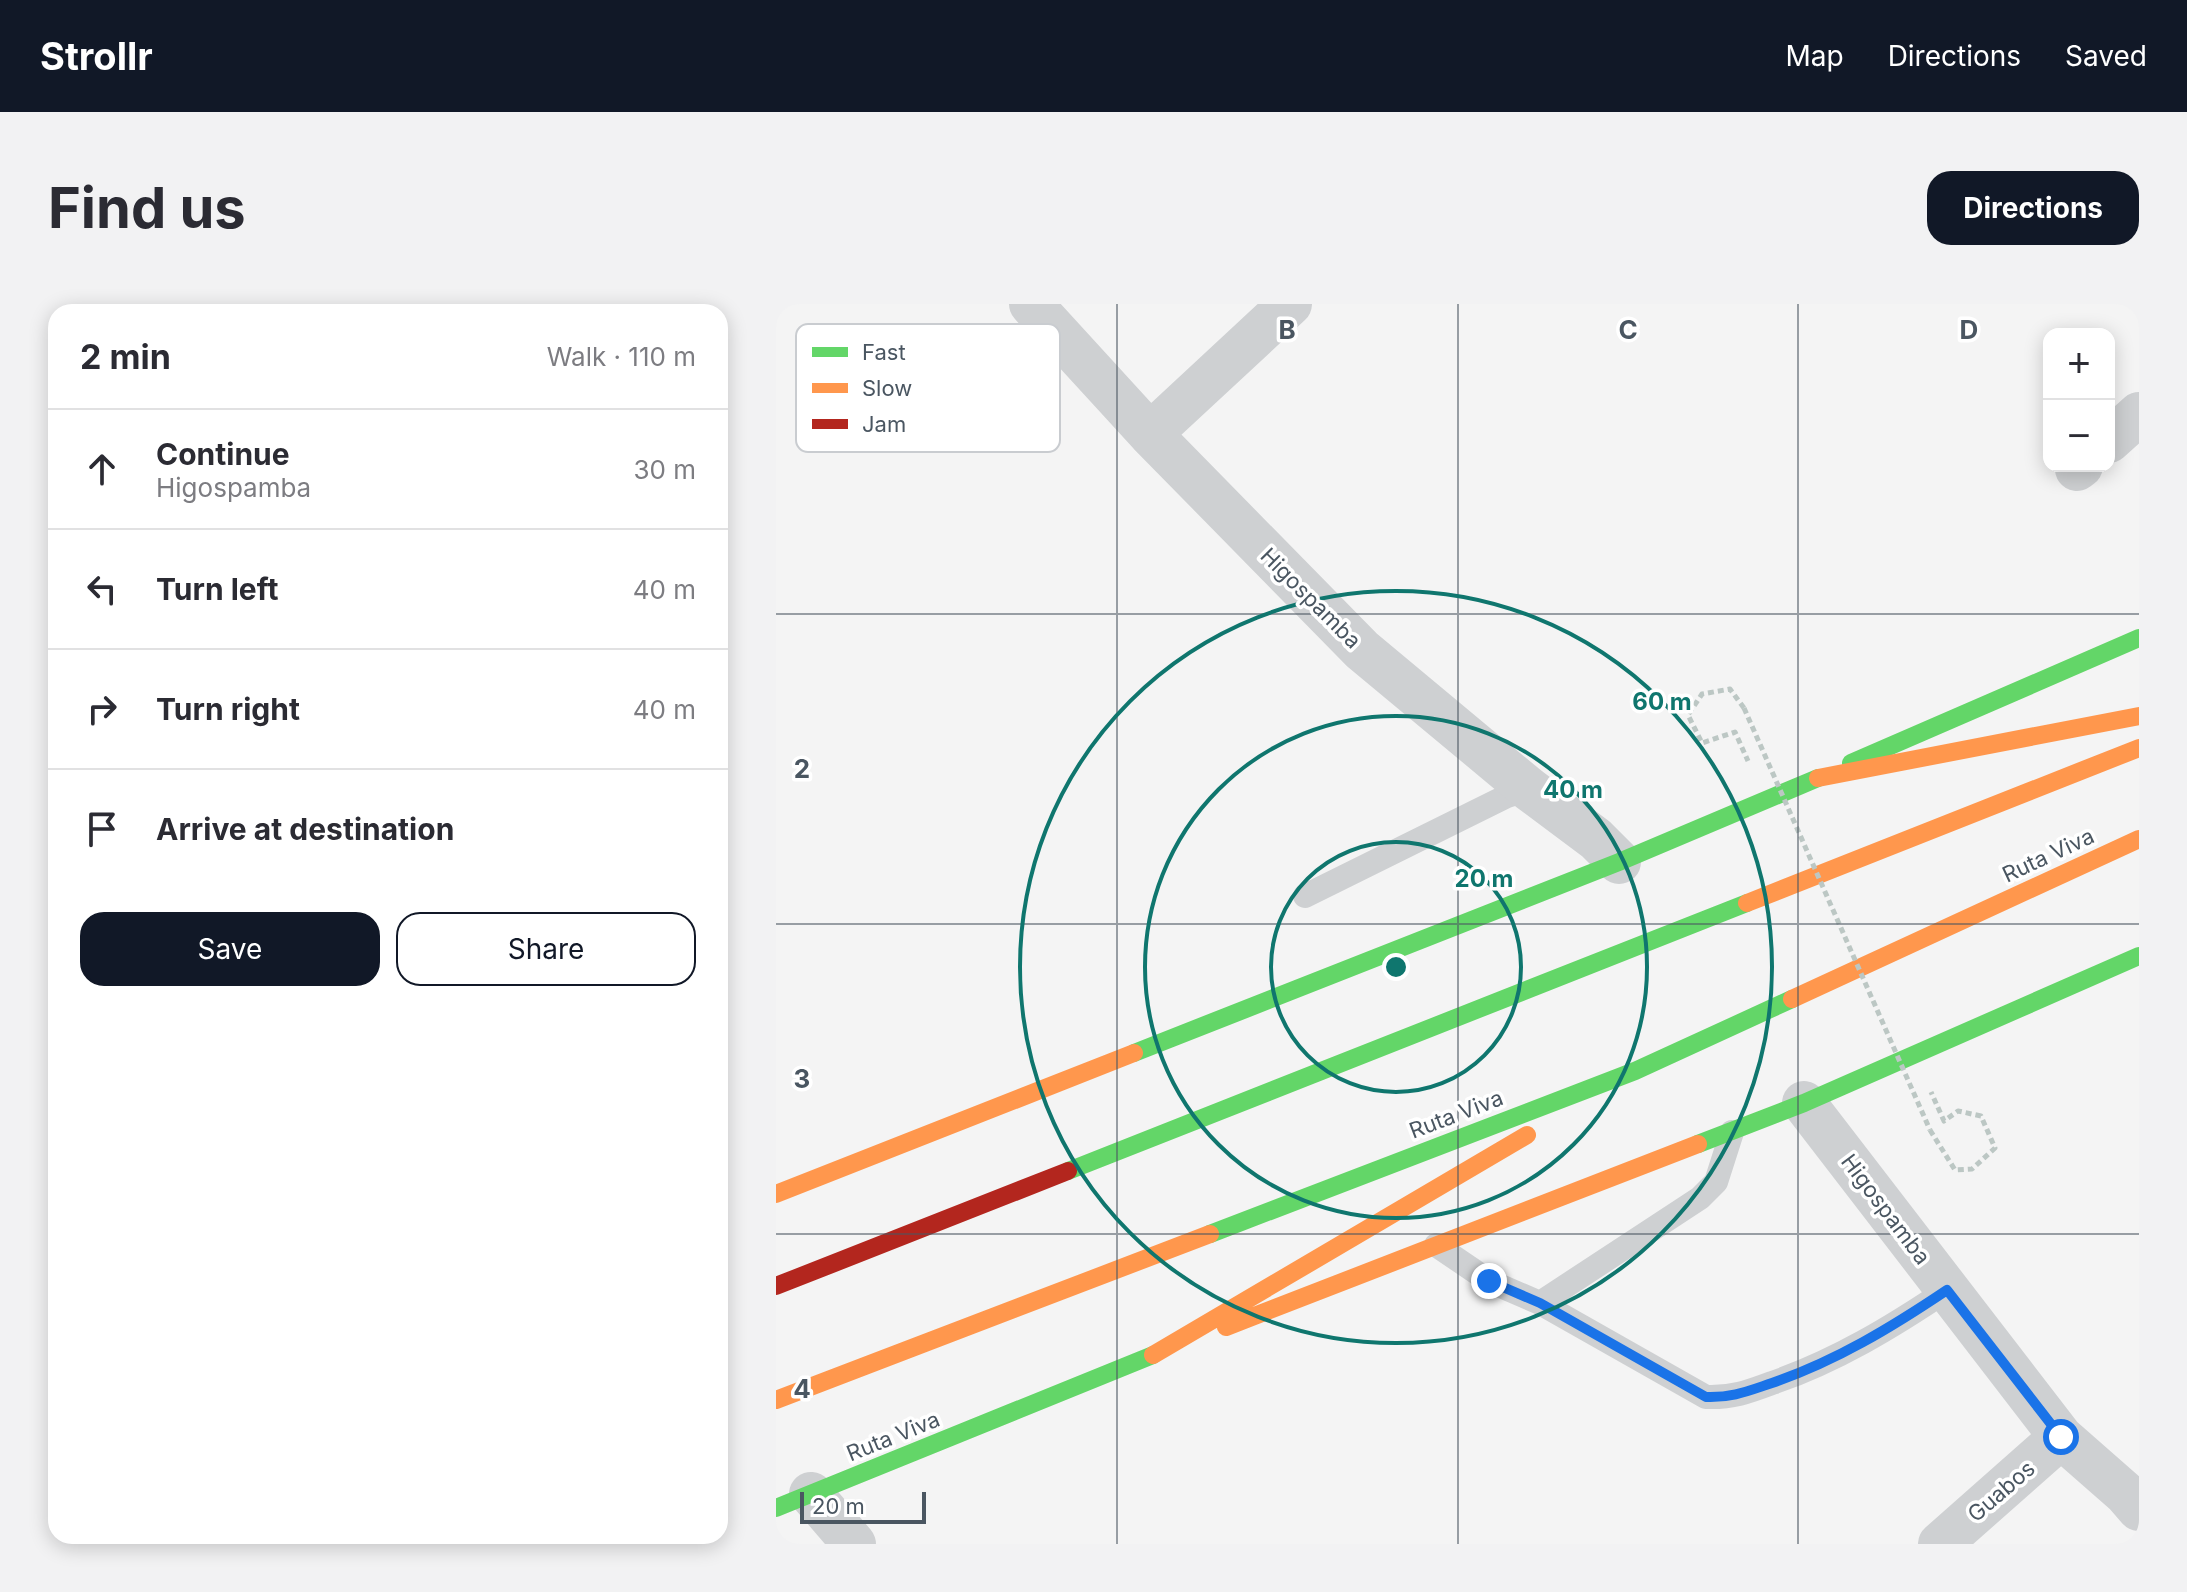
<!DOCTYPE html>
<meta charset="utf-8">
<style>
:root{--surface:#fff;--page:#f2f2f3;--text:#2b2b33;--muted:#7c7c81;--line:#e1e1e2;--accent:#111827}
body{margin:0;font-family:Inter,sans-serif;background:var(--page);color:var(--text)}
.controls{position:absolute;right:24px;top:24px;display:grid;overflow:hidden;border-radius:16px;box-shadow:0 4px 20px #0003}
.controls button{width:72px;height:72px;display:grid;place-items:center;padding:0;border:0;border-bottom:2px solid var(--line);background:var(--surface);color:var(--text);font:40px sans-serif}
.scale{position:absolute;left:24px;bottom:20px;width:126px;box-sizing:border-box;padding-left:8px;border:4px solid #4a5661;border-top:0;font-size:22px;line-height:28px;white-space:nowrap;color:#4a5661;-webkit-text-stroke:6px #fff;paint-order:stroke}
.stop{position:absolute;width:24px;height:24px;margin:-18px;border:6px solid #1a73e8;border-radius:50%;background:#fff}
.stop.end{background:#1a73e8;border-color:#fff;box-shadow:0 2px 8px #0008}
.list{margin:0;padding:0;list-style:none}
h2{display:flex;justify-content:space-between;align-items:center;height:104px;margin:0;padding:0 32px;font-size:34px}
h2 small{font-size:26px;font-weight:400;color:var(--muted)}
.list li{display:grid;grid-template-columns:52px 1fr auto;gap:24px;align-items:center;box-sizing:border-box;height:120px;padding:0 32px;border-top:2px solid var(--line)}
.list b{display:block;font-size:30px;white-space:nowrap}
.list p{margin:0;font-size:26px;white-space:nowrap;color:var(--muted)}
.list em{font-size:26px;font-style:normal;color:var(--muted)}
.actions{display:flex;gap:16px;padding:24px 32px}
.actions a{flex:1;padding:18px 0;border:2px solid var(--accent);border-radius:24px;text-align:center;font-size:28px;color:var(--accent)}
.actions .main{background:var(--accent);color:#fff}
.icon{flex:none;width:44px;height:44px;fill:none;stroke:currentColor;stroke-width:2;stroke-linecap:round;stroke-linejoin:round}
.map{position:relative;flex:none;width:1363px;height:1240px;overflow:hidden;border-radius:24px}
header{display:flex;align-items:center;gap:48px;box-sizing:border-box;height:112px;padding:0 40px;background:var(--accent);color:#fff}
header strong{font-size:38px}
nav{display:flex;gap:44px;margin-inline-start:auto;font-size:28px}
.intro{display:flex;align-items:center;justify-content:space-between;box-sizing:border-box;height:192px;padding:0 48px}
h1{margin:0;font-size:56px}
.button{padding:20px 36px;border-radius:24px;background:var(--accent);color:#fff;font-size:28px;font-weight:700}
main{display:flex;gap:48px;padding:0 48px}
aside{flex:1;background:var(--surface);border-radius:24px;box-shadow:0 4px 20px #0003}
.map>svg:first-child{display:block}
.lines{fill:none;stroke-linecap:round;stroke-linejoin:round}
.path{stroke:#bcc7c4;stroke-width:5;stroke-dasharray:6 4;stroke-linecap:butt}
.lane{stroke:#ced0d2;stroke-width:24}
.street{stroke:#ced0d2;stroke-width:44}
.fast{stroke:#63d668;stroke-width:18}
.slow{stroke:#ff974d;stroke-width:18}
.jam{stroke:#b3261e;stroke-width:18}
.path-bridge{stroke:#bcc7c4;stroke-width:5;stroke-dasharray:6 4;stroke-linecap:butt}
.route{stroke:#1a73e8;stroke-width:10}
.grid{fill:none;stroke:#4a5661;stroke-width:2;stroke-opacity:0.55}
.ring{fill:none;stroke:#0f766e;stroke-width:4}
.labels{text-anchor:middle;stroke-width:7;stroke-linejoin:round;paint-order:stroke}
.street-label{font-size:22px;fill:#4a5661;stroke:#fff}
.key{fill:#fff;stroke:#c9ccd0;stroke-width:2}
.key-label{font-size:22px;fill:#4a5661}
.grid-label{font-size:26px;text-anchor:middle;font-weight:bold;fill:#4a5661;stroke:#fff;stroke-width:7;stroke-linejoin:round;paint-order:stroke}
.centre{fill:#0f766e;stroke:#fff;stroke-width:4}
.ring-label{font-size:24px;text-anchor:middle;font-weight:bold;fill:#0f766e;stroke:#fff;stroke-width:7;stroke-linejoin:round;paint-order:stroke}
</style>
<header>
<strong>Strollr</strong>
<nav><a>Map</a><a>Directions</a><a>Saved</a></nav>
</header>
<div class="intro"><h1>Find us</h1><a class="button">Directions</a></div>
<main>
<aside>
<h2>2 min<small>Walk · 110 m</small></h2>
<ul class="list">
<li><svg class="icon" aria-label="ahead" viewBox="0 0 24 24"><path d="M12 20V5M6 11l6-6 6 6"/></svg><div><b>Continue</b><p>Higospamba</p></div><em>30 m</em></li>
<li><svg class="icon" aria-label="left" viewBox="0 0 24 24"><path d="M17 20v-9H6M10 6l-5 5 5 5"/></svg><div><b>Turn left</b></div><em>40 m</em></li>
<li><svg class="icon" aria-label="right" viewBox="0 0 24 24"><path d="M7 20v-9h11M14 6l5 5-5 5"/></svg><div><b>Turn right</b></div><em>40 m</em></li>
<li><svg class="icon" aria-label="arrive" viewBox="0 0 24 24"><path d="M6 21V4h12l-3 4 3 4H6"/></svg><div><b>Arrive at destination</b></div></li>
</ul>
<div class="actions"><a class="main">Save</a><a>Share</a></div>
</aside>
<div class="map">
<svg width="1363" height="1240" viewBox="0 0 1363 1240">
<rect width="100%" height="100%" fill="#f4f4f4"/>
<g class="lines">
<path class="path" d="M968 404 954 385 926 390 912 411 926 439 959 428 972 457
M1154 826 1179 866 1196 865 1219 844 1205 812 1182 807 1168 817 1155 788"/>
<path class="lane" d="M529 592 731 492 753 485
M660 941 713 977 764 999 930 1093C956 1094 972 1088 996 1079 1060 1057 1116 1023 1171 986
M764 999 924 894 940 878 956 828"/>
<path class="street" d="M255 0 374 130 586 346 753 485 820 535 843 558
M374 130 514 0
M1333 137 1363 110
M1301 165 1305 162
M1028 799 1285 1133 1350 1190 1363 1205
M35 1190 78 1240
M1164 1240 1285 1133"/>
<path class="fast" d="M1075 459 1363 334
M358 749 843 558 1042 474
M922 840 1028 799 1363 652
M292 867 971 599
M434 930 859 767 1016 695
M0 1204 377 1051"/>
<path class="slow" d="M1042 474 1363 412
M971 599 1363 444
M1016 695 1363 535
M0 890 358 749
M450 1023 922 840
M377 1051 751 831
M0 1096 434 930"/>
<path class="jam" d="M0 982 292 867"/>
<path class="path-bridge" d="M968 404 1154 826"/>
</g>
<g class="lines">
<path class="route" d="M713 977 764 999 930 1093C956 1094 972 1087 996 1079 1060 1057 1116 1023 1171 986L1285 1133"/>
</g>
<path class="grid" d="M341 0V1240M682 0V1240M1022 0V1240M0 310H1363M0 620H1363M0 930H1363"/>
<g class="ring">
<circle cx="620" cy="663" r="125"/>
<circle cx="620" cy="663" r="251"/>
<circle cx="620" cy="663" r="376"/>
</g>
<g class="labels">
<g class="street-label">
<text transform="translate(535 294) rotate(45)" y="8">Higospamba</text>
<text transform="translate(1272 551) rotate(-25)" y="8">Ruta Viva</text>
<text transform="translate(680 810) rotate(-21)" y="8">Ruta Viva</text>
<text transform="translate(1110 905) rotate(53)" y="8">Higospamba</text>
<text transform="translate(117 1132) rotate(-22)" y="8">Ruta Viva</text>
<text transform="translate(1225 1187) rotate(-41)" y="8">Guabos</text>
</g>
</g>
<rect x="20" y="20" width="264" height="128" rx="12" class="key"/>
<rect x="36" y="43" width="36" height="10" fill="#63d668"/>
<rect x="36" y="79" width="36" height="10" fill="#ff974d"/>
<rect x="36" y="115" width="36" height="10" fill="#b3261e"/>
<g class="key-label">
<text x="86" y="56">Fast</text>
<text x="86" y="92">Slow</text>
<text x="86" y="128">Jam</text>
</g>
<g class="grid-label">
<text x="511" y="35">B</text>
<text x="852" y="35">C</text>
<text x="1193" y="35">D</text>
<text x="26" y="474">2</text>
<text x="26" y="784">3</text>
<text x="26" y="1094">4</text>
</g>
<circle cx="620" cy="663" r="12" class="centre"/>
<g class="ring-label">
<text x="886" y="406">60 m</text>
<text x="797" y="494">40 m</text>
<text x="708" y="583">20 m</text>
</g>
</svg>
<div class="controls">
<button>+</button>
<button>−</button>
</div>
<div class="scale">20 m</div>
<div class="stop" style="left:1285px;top:1133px"></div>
<div class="stop end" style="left:713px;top:977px"></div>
</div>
</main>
